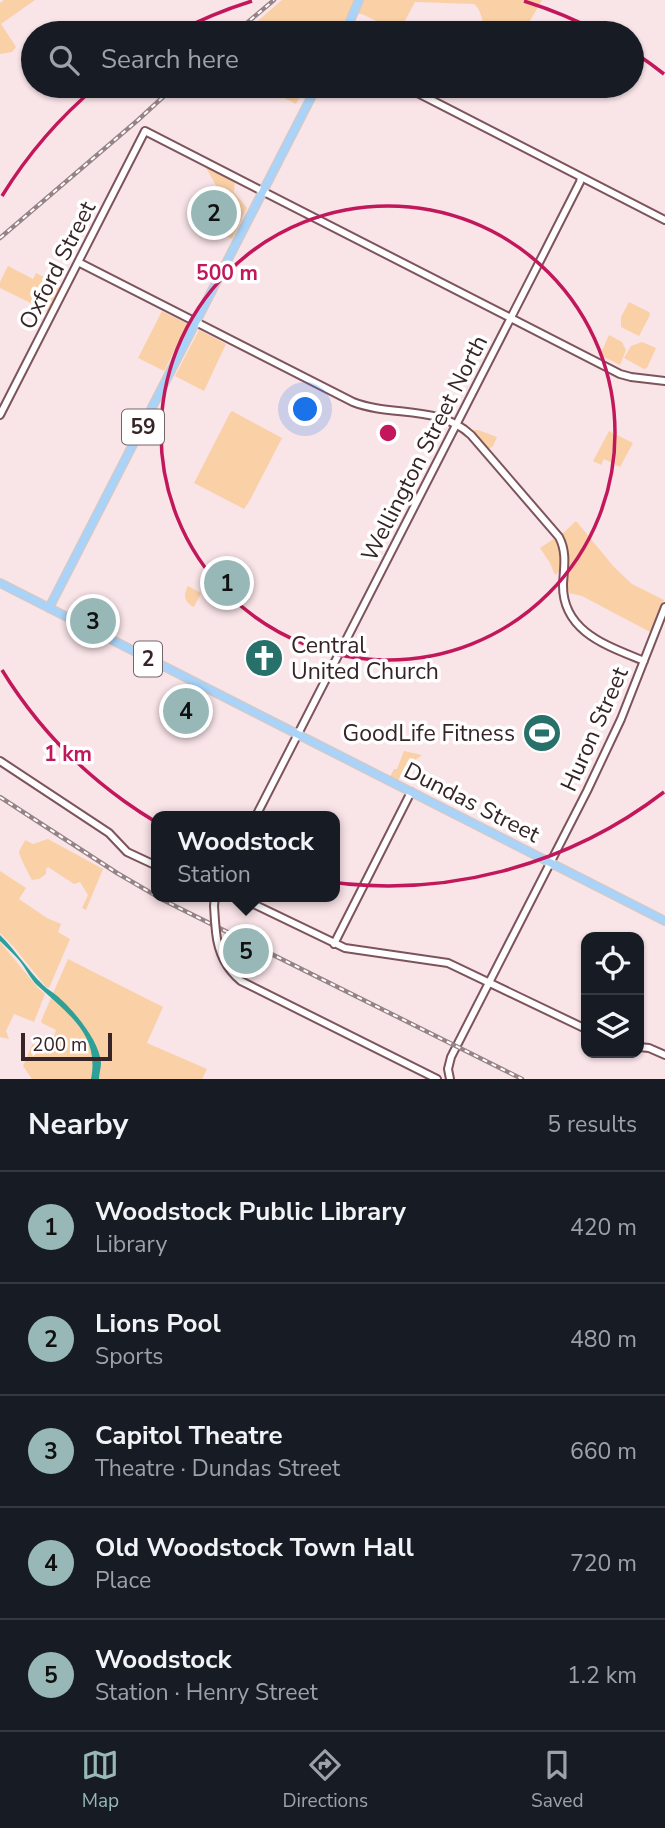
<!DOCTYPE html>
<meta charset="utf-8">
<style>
:root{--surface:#171b24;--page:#242831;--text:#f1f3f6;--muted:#9ea1a6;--line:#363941;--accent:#97b8b7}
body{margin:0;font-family:"Nunito Sans",sans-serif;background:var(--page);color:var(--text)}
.controls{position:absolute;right:21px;bottom:21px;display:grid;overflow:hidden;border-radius:14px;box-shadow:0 2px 5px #0004}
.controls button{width:63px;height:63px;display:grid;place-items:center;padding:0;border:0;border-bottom:2px solid var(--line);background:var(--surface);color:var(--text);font:35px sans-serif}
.scale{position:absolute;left:21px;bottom:18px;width:91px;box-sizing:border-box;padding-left:7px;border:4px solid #362427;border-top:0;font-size:19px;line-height:24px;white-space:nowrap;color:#362427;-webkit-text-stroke:5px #fff;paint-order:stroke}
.you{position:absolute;left:306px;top:410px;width:24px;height:24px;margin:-18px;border:5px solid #fff;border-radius:50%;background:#1a73e8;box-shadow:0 0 0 10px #1a73e833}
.badge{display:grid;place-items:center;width:46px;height:46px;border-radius:50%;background:var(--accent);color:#111;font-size:23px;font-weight:700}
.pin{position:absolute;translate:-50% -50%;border:4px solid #fff;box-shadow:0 2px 7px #0006}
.popup{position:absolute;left:151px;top:811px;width:189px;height:91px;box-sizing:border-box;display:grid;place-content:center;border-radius:14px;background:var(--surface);filter:drop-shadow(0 2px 5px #0005);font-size:23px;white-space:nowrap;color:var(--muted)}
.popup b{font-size:26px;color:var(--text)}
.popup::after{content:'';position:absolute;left:50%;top:100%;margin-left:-14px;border:14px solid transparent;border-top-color:var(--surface)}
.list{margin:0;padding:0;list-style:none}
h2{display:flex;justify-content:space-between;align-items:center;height:91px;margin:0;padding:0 28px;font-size:30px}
h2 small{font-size:23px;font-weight:400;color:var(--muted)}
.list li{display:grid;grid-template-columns:46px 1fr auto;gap:21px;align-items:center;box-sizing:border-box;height:112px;padding:0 28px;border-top:2px solid var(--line)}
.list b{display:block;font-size:26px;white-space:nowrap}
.list p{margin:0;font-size:23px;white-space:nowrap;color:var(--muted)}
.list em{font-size:23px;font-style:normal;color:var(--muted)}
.icon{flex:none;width:38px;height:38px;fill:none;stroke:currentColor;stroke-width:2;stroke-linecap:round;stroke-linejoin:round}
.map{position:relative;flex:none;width:665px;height:1079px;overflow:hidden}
.search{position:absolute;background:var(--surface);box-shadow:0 2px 5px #0004;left:21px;right:21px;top:21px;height:77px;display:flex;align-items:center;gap:18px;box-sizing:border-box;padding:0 24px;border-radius:38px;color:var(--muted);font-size:26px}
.sheet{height:651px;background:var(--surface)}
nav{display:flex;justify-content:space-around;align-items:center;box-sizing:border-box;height:98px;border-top:2px solid var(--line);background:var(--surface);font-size:19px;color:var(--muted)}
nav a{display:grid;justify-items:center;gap:4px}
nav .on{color:var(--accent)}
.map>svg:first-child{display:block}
.green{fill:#fad0a7}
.water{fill:#2da197}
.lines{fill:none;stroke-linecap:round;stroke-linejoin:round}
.secondary-casing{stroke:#7d545c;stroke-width:10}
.primary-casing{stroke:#cfcacb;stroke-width:10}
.secondary{stroke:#fff;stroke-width:6}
.primary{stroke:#a9d3f9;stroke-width:7}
.rail-casing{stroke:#968386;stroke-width:4.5}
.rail{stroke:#fff;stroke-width:2;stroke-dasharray:5;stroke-linecap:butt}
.secondary-bridge-casing{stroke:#7d545c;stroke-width:10;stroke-linecap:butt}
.secondary-bridge{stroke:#fff;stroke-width:6}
.ring{fill:none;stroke:#c2185b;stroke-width:3.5}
.labels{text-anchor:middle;stroke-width:7;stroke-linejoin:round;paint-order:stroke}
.shield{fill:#fff;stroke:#726668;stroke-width:2}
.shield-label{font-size:21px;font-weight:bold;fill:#362427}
.street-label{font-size:23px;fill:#362427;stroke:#fff}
.poi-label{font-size:23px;fill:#362427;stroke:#fff;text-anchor:start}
.centre{fill:#c2185b;stroke:#fff;stroke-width:3.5}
.ring-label{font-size:21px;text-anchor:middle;font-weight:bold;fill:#c2185b;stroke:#fff;stroke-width:7;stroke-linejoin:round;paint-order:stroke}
</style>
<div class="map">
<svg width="665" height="1079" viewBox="0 0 665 1079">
<rect width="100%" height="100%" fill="#f9e4e8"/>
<path class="green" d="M4 0H35L1 24 16 47 12 52 0 54V3Z
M282 0H542L523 33C507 33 489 37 482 19 480 12 479 8 474 4L415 2 399 32 362 14H358L351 11 340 33H244Z
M261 86H306L296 104Z
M204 164 235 179 234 192 247 208 232 239 202 223 219 191Z
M8 266 33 279 36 273 44 277 47 272 49 273 46 279 63 288 50 311 49 312 0 288V282Z
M629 302 649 312 650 315 639 336 621 327V317Z
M162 311 188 324 164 371 138 358Z
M199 330 226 344 204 391 175 376Z
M609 335 622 342 626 350 620 365 600 355Z
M642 342 656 348 647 368 644 369 624 358 631 346Z
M232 411 282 438 250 500 244 509 194 483 230 413Z
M473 430H478L497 437 493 446 489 449Z
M609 431 633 443 620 467 604 459 601 465 593 461Z
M576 521 614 567 632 584 664 600 650 632 582 596 569 593C563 571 573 557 562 534Z
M555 538 558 540 562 551V569L555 575 550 563 540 548Z
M188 586 201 593 194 607C184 602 183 595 188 586Z
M404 751 422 755 404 768 398 781 390 777 394 769H397Z
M48 839 103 869 86 910 82 908 88 895 80 882 74 884 48 867 46 869V874L39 879 32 880C30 877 19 855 19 852 19 851 25 841 25 840L33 844Z
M0 871 26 888 19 899 47 918 61 924 58 932 70 939 49 988 46 987 13 946 0 933Z
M0 942 38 988 45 994 34 1022 14 1014 6 1031 9 1039 0 1037Z
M68 959 163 1007 147 1043 207 1069 202 1079H32L23 1066 33 1043 50 1051 56 1030 42 1023 41 1021Z"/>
<path class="water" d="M0 935C16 951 27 969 43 985 47 989 51 991 56 995 72 1008 100 1041 101 1063 101 1068 99 1074 99 1079H91C100 1034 67 1013 38 986 30 979 26 968 19 960 13 953 6 947 0 941Z"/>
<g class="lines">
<defs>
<path id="secondary" d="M404 86 665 220
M78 262 353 402C391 417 440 405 471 435L559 537C567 552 564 567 563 584 562 632 608 646 644 661
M0 415 145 131 620 374 631 377 665 381
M0 761 109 833 127 852 157 866
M256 816 544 253 580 182 581 177
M239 897 345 948 448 963 586 1029
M215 921 214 906 215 897
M216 932C218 952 225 968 241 981L437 1079
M334 944 411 792
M639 1047 649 1048 665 1055
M450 1079 448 1069 451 1057 587 791 621 719 665 607"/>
<path id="primary" d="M345 33 359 0
M0 583 665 921
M49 608 317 86"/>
</defs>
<use href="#secondary" class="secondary-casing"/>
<use href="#primary" class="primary-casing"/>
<use href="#secondary" class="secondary"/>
<use href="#primary" class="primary"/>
<defs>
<path id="rail" d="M235 33 274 0
M0 238 138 120 175 86
M0 797 117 873 165 901 522 1079"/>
</defs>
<use href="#rail" class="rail-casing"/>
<use href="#rail" class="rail"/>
<defs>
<path id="secondary-bridge" d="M215 921 216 932"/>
</defs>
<use href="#secondary-bridge" class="secondary-bridge-casing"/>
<use href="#secondary-bridge" class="secondary-bridge"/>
</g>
<g class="ring">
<circle cx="388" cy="433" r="227"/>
<path d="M664 792A453 453 0 0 1 2 670M2 196A453 453 0 0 1 97 86M175 33A453 453 0 0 1 252 1M524 1A453 453 0 0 1 601 33M635 53A453 453 0 0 1 664 74"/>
</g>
<defs>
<symbol id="church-disc" viewBox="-11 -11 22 22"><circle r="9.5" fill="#28706a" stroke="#fff"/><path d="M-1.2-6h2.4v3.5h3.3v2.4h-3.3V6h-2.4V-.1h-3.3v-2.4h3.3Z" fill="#fff"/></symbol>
<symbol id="stadium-disc" viewBox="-11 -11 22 22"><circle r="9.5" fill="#28706a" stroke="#fff"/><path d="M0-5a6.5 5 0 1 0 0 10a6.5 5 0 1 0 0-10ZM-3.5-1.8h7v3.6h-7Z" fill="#fff"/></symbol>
</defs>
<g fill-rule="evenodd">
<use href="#church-disc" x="242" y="636" width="44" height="44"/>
<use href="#stadium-disc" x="520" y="711" width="44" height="44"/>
</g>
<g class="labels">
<g class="shield">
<rect x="122" y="409.5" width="42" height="35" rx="5"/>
<rect x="134" y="641.5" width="28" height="35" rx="5"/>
</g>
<g class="shield-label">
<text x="143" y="434">59</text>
<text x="148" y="666">2</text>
</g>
<g class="street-label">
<text transform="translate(57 265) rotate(-63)" y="8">Oxford Street</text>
<text transform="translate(424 448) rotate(-63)" y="8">Wellington Street North</text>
<text transform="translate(594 729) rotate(-66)" y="8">Huron Street</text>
<text transform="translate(472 802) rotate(27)" y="8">Dundas Street</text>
</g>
<g class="poi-label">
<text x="291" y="653">Central<tspan x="291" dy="26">United Church</tspan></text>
<text x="515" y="741" text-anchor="end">GoodLife Fitness</text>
</g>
</g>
<circle cx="388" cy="433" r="10" class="centre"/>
<g class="ring-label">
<text x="227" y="280">500 m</text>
<text x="68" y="761">1 km</text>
</g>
</svg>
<div class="controls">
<button><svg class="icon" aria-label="locate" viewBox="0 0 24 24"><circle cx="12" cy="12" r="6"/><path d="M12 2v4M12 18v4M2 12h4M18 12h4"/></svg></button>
<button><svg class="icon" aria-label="layers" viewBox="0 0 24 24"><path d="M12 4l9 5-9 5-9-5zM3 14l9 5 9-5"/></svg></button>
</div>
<div class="scale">200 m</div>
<div class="you"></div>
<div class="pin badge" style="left:227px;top:583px">1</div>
<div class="pin badge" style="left:214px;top:213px">2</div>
<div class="pin badge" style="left:93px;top:621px">3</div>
<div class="pin badge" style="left:186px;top:711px">4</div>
<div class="pin badge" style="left:246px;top:951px">5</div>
<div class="popup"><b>Woodstock</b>Station</div>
<div class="search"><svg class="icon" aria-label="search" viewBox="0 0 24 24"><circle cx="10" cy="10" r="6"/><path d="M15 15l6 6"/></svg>Search here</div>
</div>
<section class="sheet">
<h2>Nearby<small>5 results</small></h2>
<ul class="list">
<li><span class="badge">1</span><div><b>Woodstock Public Library</b><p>Library</p></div><em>420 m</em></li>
<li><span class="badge">2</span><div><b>Lions Pool</b><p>Sports</p></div><em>480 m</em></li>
<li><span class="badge">3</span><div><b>Capitol Theatre</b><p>Theatre · Dundas Street</p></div><em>660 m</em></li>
<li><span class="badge">4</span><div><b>Old Woodstock Town Hall</b><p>Place</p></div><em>720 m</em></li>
<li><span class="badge">5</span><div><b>Woodstock</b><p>Station · Henry Street</p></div><em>1.2 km</em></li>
</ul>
</section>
<nav>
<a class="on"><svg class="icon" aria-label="map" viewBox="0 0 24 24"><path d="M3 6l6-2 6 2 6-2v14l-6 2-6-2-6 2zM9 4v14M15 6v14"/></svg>Map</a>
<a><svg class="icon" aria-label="directions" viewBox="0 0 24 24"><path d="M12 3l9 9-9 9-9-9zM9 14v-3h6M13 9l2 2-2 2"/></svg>Directions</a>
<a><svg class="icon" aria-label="saved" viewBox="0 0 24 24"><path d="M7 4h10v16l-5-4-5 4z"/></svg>Saved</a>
</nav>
